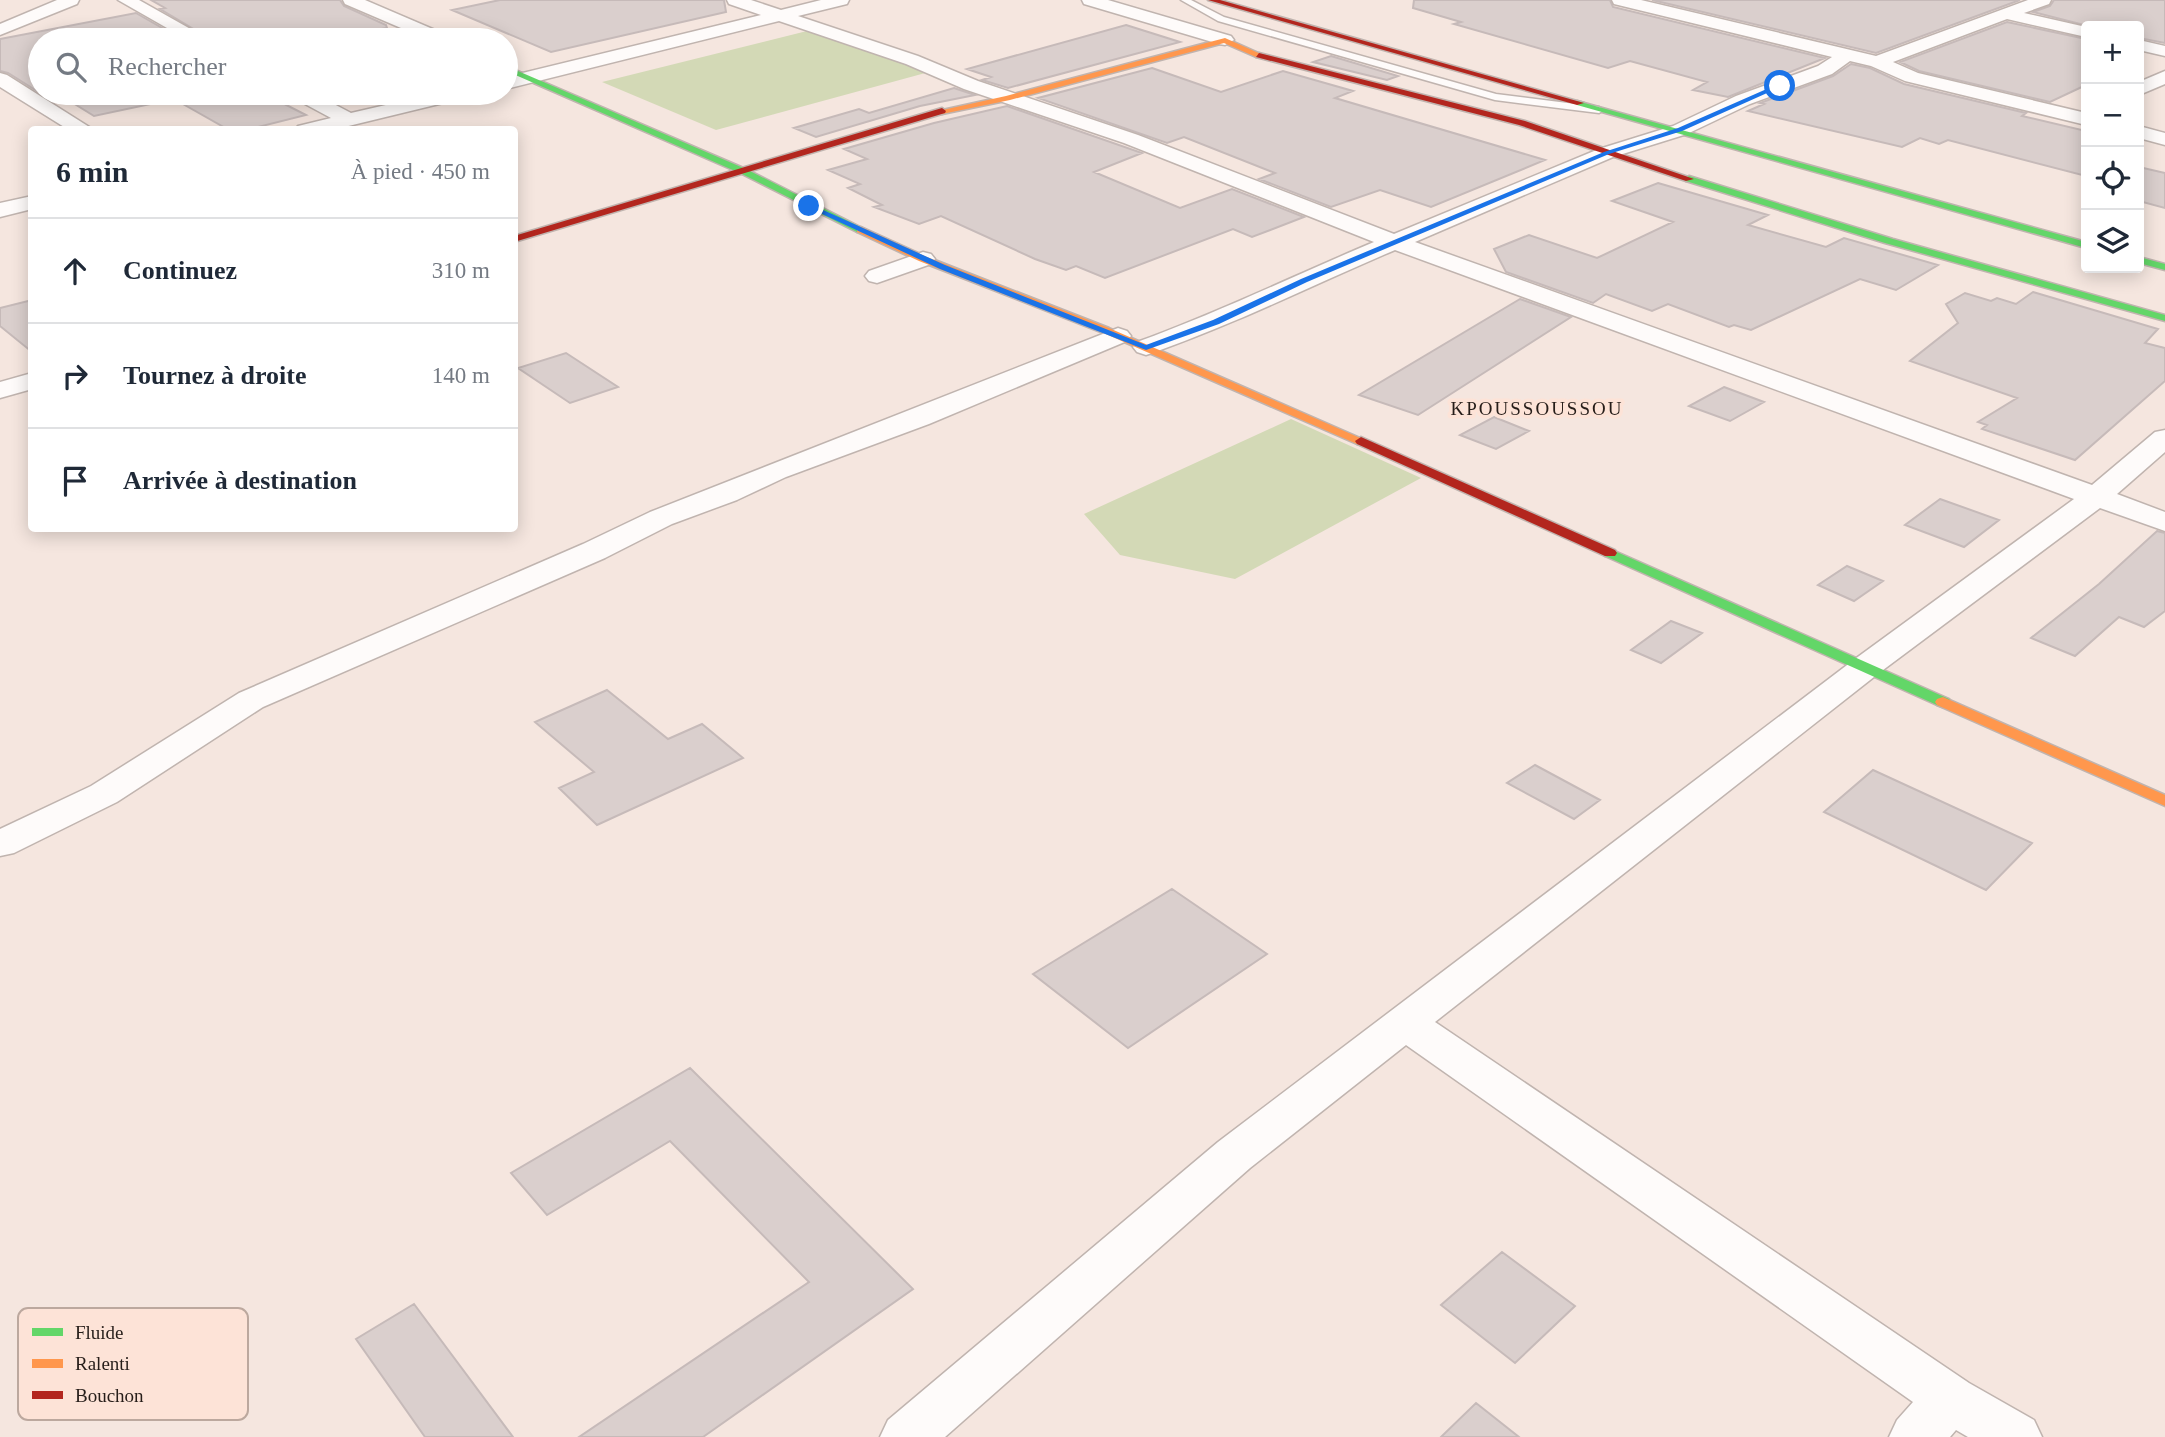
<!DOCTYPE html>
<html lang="fr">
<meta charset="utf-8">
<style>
:root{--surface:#fff;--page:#f2f2f3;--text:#1f2937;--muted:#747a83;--line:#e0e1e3}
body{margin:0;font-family:Georgia,serif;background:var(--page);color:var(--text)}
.controls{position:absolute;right:21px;top:21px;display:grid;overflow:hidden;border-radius:7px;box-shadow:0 4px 18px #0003}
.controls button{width:63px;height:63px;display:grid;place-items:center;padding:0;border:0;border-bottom:2px solid var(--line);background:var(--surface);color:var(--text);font:35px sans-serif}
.stop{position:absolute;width:21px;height:21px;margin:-16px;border:5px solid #1a73e8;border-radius:50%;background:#fff}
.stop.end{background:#1a73e8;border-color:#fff;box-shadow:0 2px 7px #0008}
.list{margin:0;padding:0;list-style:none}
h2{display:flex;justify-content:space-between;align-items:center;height:91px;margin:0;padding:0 28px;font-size:30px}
h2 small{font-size:23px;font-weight:400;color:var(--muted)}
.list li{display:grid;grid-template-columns:46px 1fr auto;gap:21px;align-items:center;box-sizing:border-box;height:105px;padding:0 28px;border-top:2px solid var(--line)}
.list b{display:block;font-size:26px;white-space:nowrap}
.list em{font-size:23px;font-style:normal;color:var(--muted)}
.icon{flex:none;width:38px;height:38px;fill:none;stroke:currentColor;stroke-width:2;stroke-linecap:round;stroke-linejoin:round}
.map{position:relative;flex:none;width:2165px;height:1437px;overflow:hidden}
.search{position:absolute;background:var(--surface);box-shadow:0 4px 18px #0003;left:28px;top:28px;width:490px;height:77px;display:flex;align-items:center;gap:18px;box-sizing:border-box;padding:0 24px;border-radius:38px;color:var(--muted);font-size:26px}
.panel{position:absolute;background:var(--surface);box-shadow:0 4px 18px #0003;left:28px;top:126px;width:490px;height:406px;border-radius:7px}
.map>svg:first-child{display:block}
.green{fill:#d3d9b6}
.building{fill:#dacfcd;stroke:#c6bab9;stroke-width:2}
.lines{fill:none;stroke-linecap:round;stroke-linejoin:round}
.lane-casing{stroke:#c0b4af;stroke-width:3}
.street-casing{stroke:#c0b4af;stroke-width:3}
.fast-casing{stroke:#c0b4af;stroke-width:3}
.slow-casing{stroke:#c0b4af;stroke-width:3}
.jam-casing{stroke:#c0b4af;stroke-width:3}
.lane{fill:#fefbfa;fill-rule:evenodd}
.street{fill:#fefbfa;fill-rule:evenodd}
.fast{fill:#63d668;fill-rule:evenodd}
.slow{fill:#ff974d;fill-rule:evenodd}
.jam{fill:#b3261e;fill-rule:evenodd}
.route{fill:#1a73e8}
.labels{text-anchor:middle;stroke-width:7;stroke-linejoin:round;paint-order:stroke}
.far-quarter-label{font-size:19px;letter-spacing:2px;fill:#261d19;stroke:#fde3d7}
.key{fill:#fde3d7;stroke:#bca89e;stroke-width:2}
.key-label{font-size:19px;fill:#261d19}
</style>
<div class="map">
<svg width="2165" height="1437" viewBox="0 0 2165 1437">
<rect width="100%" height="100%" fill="#f5e6df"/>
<path class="green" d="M811 30 929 72 716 130 602 82Z
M1291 419 1421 478 1235 579 1120 555 1084 514Z"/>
<path class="building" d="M151 0H340L344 6 386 25 387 28 320 40H212L160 9 165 8Z
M500 0H724L726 12 551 52 452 10Z
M1414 0H1610L1613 7 1825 58 1728 97 1693 90 1707 82 1630 61 1608 68 1454 24 1461 22 1413 8Z
M1652 0H2020L1876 53Z
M2054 0H2165V43L2139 38V26H2088L2033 12 2050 6Z
M136 13 183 40H40V93L8 73 0 71V39Z
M2007 22 2086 39V85L2050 102 1919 71 1900 62Z
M1126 25 1180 42 1008 88 982 80 991 77 967 69Z
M1331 56 1398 76 1387 80 1313 62Z
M1851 64 1870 68 1904 84 2026 113 2022 116 2086 131V176L1948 140 1939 144 1920 138 1902 147 1748 111 1764 104 1760 103 1833 76Z
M1152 68 1221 92 1283 71 1353 91 1335 98 1545 160 1431 207 1380 190 1331 207 1259 179 1275 173 1184 137 1167 143 1038 98Z
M954 88 975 95 920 106 816 137 794 128 859 109 869 113Z
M57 93H263L306 115 246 130H229L174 99 94 116Z
M1007 106 1142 153 1094 172 1180 208 1232 189 1304 217 1252 237 1233 229 1105 278 1076 266 1066 270 1035 259 941 216 919 224 874 207 882 205 848 188 860 184 828 170 867 159 844 149 934 123Z
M2139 167 2165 173V208L2139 201Z
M1658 183 1768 215 1748 225 1826 247 1844 238 1938 265 1896 290 1860 279 1751 330 1734 325 1729 327 1668 304 1652 311 1606 294 1593 303 1506 272 1494 249 1529 235 1597 258 1673 222 1612 201Z
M2033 292 2158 329 2145 343 2165 348V381L2075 460 1982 429 1987 425 1978 422 2017 398 1910 361 1958 323 1946 304 1965 293 1991 301 1997 298 2016 304Z
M1520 299 1571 317 1418 415 1359 395Z
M32 300V352L0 326V308Z
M566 353 618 387 570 403 518 368Z
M1724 387 1764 402 1730 421 1689 406Z
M1494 417 1529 431 1496 449 1460 435Z
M1940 499 1999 520 1964 547 1905 525Z
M2157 531 2165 533V611L2144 627 2119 617 2075 656 2031 638 2099 584Z
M1847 566 1883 581 1854 601 1818 585Z
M1671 621 1702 633 1661 663 1631 650Z
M607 690 668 739 702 724 743 758 597 825 559 788 594 772 535 722Z
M1535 765 1600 800 1574 819 1507 783Z
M1873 770 2032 843 1986 890 1824 812Z
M1172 889 1267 954 1128 1048 1033 974Z
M690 1068 913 1289 703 1437H579L809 1282 670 1141 547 1215 511 1173Z
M1502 1252 1575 1306 1515 1363 1441 1305Z
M414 1304 513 1437H425L356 1339Z
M1476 1403 1519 1437H1441Z"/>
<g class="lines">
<defs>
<path id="lane" d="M1181 0H1191L1224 17 1496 94 1599 107 1604 110 1599 113 1495 100 1218 21Z"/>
<path id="street" d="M57 0H79L77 4 0 35V24Z
M118 0H139L210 40H188Z
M343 0H365L449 36 452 40H429L345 4Z
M727 0H751L781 10 821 0H849L847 4 798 16 918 56 978 81 1138 135 1394 234 1599 149 1673 126 1736 96 1818 66 1832 57 1614 4 1612 0H1641L1876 56 2028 0H2051L2049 4 2024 13 2086 27V37L2007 19 1893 62 1918 73 2086 113V125L1905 81 1871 66 1850 61 1832 74 1750 104 1687 134 1613 157 1415 242 2092 485 2155 432 2165 430V452L2117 494 2165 512V531L2100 508 1879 673 1435 1022 1969 1383 2034 1420 2042 1437H1968L1956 1430 1950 1437H1889L1897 1420 1913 1402 1406 1045 1250 1168 945 1437H880L888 1420 1218 1142 1855 659 2074 499 1395 250C1315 284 1237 323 1155 352L1146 355 1137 352 1133 347 1137 342C1218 313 1295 275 1374 242L1124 143 964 89 906 64 779 21 506 89V77L761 15 729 4Z
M1082 0H1108L1231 36 1234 40 1225 45 1219 44 1084 4Z
M2139 40 2165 46V56L2139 50Z
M2165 71V84L2139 95V82Z
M0 73 7 75 94 130H69L0 87Z
M290 93H313L351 113 438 93H471L468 97 332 130H295L298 126 331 118 292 97Z
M2139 126 2165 133V145L2139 138Z
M32 196V209L0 217V203Z
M923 252 931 254 935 259 931 264 877 283 869 281 865 276 869 271Z
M1118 328 1127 331 1131 336 1127 341 929 424 786 477 737 500 672 524 605 558 263 707 117 802 14 853 0 856V829L91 786 239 693 583 544 650 512Z
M32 373V389L0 398V382Z"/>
<path id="fast" d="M506 66 748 170 866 230 857 232 742 174 506 71Z
M1577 101 2086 242V248L1577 105Z
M1689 176 1893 239 2165 315V321L1885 243 1686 181 1684 179Z
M2139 257 2165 264V270L2139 263Z
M1610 549 1949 699 1951 702 1943 707 1937 705 1605 556 1603 553Z"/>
<path id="slow" d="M1225 38 1263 55 1256 57 1224 43 1010 100 942 114 938 111 1006 96Z
M861 227 927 257 1109 328 1367 441 1361 445 1357 444 1101 332 919 261 857 232V228Z
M1943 697 2165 795V806L1937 705 1935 702 1937 699Z"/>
<path id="jam" d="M1208 0H1220L1584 103 1577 105Z
M1259 53 1525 121 1694 179 1686 181 1519 125 1256 57Z
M942 108 946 111 945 113 514 242V236Z
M1361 437 1615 550 1617 553 1615 556H1605L1357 444 1355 441Z"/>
</defs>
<use href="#lane" class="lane-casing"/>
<use href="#street" class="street-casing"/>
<use href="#fast" class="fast-casing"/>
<use href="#slow" class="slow-casing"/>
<use href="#jam" class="jam-casing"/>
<use href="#lane" class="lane"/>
<use href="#street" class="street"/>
<use href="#fast" class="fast"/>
<use href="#slow" class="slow"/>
<use href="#jam" class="jam"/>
</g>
<path class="route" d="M1778 84 1783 86 1682 131 1609 154 1307 282 1219 324 1146 350 940 269 805 206 812 205 945 265 1146 345 1213 320 1301 279 1604 152 1678 128Z"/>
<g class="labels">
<g class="far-quarter-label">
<text x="1537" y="415">KPOUSSOUSSOU</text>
</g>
</g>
<rect x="18" y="1308" width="230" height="112" rx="10" class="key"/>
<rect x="32" y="1328" width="31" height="8" fill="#63d668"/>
<rect x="32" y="1359" width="31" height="9" fill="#ff974d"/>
<rect x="32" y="1391" width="31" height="8" fill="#b3261e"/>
<g class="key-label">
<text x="75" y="1339">Fluide</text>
<text x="75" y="1370">Ralenti</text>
<text x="75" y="1402">Bouchon</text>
</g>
</svg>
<div class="controls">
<button>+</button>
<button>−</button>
<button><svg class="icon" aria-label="locate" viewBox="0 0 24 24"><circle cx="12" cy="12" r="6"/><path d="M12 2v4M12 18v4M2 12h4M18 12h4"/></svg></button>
<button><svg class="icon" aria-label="layers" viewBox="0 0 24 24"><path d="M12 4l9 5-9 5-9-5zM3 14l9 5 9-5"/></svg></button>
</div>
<div class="stop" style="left:1780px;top:86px"></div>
<div class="stop end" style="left:809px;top:206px"></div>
<div class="search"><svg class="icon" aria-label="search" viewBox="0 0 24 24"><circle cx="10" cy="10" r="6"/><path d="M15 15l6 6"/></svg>Rechercher</div>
<section class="panel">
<h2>6 min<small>À pied · 450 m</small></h2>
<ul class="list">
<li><svg class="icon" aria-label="ahead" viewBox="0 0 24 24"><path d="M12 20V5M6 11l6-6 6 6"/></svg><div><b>Continuez</b></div><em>310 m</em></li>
<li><svg class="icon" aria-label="right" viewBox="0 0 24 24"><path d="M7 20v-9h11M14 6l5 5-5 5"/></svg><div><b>Tournez à droite</b></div><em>140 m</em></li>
<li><svg class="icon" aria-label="arrive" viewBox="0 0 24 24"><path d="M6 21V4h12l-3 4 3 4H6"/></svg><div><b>Arrivée à destination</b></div></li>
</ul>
</section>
</div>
